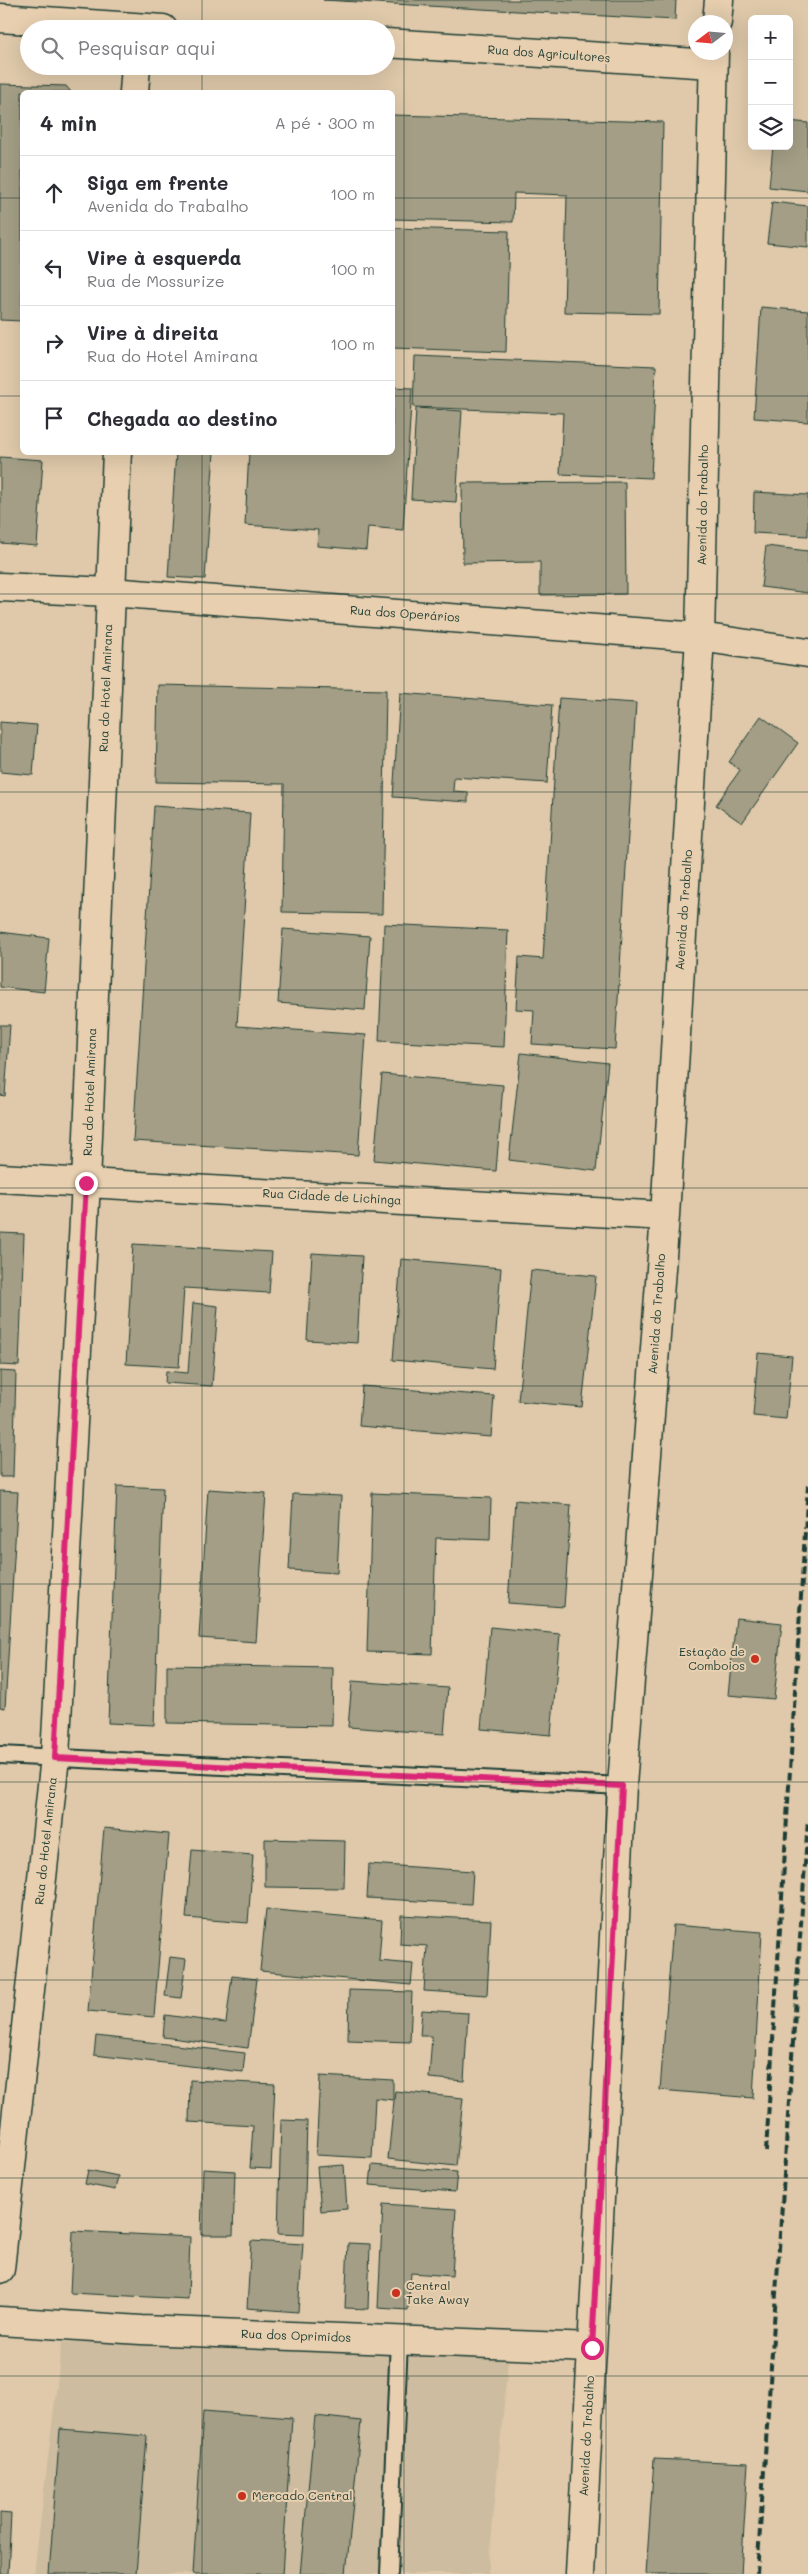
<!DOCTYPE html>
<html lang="pt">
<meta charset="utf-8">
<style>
:root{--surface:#fff;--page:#f2f2f3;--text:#2b2b33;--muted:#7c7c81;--line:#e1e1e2}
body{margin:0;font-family:Mali,sans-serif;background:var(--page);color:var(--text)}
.controls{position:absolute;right:15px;top:15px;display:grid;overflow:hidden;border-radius:8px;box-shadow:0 5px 20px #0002}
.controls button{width:45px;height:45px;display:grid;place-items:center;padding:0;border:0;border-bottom:1px solid var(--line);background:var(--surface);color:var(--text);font:25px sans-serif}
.compass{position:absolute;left:688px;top:15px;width:45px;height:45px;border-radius:50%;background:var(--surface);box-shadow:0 5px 20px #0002;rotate:254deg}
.stop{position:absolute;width:15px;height:15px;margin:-11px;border:4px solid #db2777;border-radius:50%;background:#fff}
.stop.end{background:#db2777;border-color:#fff;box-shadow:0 1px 5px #0008}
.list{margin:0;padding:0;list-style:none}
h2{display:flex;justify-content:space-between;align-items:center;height:65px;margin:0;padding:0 20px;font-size:21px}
h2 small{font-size:16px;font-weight:400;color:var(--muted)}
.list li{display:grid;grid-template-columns:32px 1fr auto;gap:15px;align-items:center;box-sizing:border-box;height:75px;padding:0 20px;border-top:1px solid var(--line)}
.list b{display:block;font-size:19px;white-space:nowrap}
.list p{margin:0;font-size:16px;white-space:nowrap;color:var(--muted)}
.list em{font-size:16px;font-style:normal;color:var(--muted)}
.icon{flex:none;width:28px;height:28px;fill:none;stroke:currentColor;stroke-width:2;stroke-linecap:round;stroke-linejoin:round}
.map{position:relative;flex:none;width:808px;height:2574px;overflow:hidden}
.search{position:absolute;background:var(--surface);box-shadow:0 5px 20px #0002;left:20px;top:20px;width:375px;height:55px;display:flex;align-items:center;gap:12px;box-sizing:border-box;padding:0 18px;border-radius:28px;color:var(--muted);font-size:19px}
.panel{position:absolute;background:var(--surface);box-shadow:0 5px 20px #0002;left:20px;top:90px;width:375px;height:365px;border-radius:8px}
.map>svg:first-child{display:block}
.built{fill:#cdbc9f}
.building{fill:#a39e85;stroke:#1f3d34}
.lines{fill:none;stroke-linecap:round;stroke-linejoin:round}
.service-casing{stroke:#1f3d34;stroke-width:20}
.minor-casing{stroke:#1f3d34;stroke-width:31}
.tertiary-casing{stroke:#1f3d34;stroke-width:31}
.service{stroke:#e7cfaf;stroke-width:16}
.minor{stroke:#e7cfaf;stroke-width:28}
.tertiary{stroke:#e7cfaf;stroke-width:28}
.rail{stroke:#1f3d34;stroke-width:4;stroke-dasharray:8 4;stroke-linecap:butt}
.route{stroke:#db2777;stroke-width:6}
.grid{fill:none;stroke:#1f3d34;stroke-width:1;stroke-opacity:0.55}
.poi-dot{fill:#c8321e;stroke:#e7cfaf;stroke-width:2}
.labels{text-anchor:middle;stroke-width:4;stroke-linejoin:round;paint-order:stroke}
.street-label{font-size:12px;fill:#1f3d34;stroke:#e7cfaf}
.poi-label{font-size:12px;fill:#1f3d34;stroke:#e7cfaf;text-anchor:start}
</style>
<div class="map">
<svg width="808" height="2574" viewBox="0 0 808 2574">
<rect width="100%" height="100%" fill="#dfc9aa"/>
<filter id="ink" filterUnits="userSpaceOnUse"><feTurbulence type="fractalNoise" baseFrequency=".02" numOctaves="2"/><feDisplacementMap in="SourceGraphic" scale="10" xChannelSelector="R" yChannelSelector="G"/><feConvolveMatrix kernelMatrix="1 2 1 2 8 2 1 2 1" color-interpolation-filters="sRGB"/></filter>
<g filter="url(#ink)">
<path class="built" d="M399 2340 509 2350 488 2574H34L62 2342Z"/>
<path class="building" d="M323 0H676L675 20Z
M0 84 66 86 71 92H22V321L0 320Z
M392 115 663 122 659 314 564 312 567 195 514 193 513 222 392 219Z
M789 121 808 123V191L769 187 773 146H789Z
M772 202 808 206V247L767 243Z
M392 228 509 231 506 352 392 348Z
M761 307 808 311V422L754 418Z
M415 356 656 366 651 478 560 474 563 413 413 407Z
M392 387 412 388 403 530 368 527 366 550 317 546 318 530 245 525 249 452H392Z
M416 408 462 411 456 502 411 499Z
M176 452H214L205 579 168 577Z
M0 457 43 460 37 546 0 543Z
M625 482 626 594 540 595V562L463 563 462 483Z
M754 492 808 495V536L753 533Z
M766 546 808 551V593L761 587Z
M158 685 386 690 382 914 282 912 284 784 156 782Z
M400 693 552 705 547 783 454 777 453 791 468 792V802L393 797Z
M559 698 636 703 615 1049 532 1044 534 1010 516 1009 519 957 543 959Z
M761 716 798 743 742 823 716 805 740 770 729 762Z
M0 722 37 725 33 775 0 772Z
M154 806 250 813 237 1026 366 1035 358 1155 133 1141Z
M384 924 508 930 504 1047 379 1041Z
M283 929 370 936 365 1010 278 1003Z
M0 932 49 938 44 992 0 987Z
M0 1025H10L5 1096 0 1095Z
M521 1053 608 1063 596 1171 509 1160Z
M382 1074 503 1085 496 1171 374 1160Z
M0 1233 24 1234 19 1366 0 1365Z
M133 1244 272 1252 269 1293 184 1288 179 1367 126 1364Z
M312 1253 362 1256 357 1343 307 1340Z
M401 1259 501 1268 493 1369 393 1360Z
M531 1270 596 1276 582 1407 518 1401Z
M193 1303 218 1306 212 1386 165 1383 166 1371 188 1373Z
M758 1353 792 1356 786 1419 753 1416Z
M0 1371 16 1372 13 1477H0Z
M362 1386 494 1396 491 1437 359 1426Z
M117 1486 163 1488 154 1725 108 1723Z
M208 1489 266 1493 256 1642 199 1638Z
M0 1491 18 1492 5 1708 0 1707Z
M372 1493 491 1498 490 1540 436 1538 432 1654 367 1652Z
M293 1494 341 1496 337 1573 289 1570Z
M515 1500 571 1505 564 1607 508 1603Z
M736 1618 782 1623 774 1699 728 1695Z
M490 1627 560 1634 551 1735 481 1729Z
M167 1665 333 1668 332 1726 167 1723Z
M352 1681 448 1688 444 1734 348 1727Z
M104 1828 169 1834 154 2017 88 2011Z
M265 1839 345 1841 344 1888 265 1887Z
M192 1850 253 1855 248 1923 186 1918Z
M369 1864 473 1871 471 1904 367 1898Z
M266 1909 382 1920 379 1961 413 1964 411 1985 260 1971Z
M401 1915 491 1920 487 1995 424 1991 427 1946 400 1944Z
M673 1925 762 1932 753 2098 660 2090Z
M170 1957 186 1959 181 1998 165 1996Z
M232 1976 257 1979 248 2048 163 2037 165 2015 226 2023Z
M349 1990 412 1992 410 2042 348 2040Z
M422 2010 468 2013 464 2081 429 2078 432 2036H420Z
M96 2036 245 2053 243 2072 94 2055Z
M320 2076 393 2080V2100L375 2098 372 2158 316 2155Z
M190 2080 275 2084 271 2169 250 2168 253 2126 189 2122Z
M395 2091 463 2098 456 2166 388 2159Z
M281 2120 307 2121 304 2235 278 2234Z
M344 2165 347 2209 321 2211 317 2167Z
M372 2165 457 2172 455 2192 370 2185Z
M203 2169 235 2171 233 2235H201Z
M88 2170 118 2176 115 2190 85 2184Z
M383 2204 456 2209 452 2276 411 2273 408 2310 378 2308Z
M73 2231 190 2237 188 2299 70 2293Z
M251 2241 303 2244 298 2312 247 2308Z
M348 2243 370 2244 368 2309 345 2308Z
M203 2411 292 2418 282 2574H193Z
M315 2416 361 2421 346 2574H300Z
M60 2429 147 2436 136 2574H49Z
M654 2459 748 2463 741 2574H646Z
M0 2513 11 2514 8 2574H0Z"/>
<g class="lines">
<defs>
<path id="service" d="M0 1755 622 1786
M389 2574 399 2340"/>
<path id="minor" d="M0 18 163 29
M717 22 719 0
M386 43 712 64
M134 92 136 66
M0 1178 665 1216
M0 2269 55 1757 86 1183 117 452
M0 2321 141 2330 592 2348
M580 2574 622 1786 665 1216 700 637 714 52"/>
<path id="tertiary" d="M0 587 110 592 700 637 808 653"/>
</defs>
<use href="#service" class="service-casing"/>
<use href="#minor" class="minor-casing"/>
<use href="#tertiary" class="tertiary-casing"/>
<use href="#service" class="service"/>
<use href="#minor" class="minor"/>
<use href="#tertiary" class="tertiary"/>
<path class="rail" d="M766 2151 808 1485
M757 2574 808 1820"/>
</g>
</g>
<g class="lines" filter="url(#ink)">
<path class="route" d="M86 1183 55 1758 622 1786 592 2348"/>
</g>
<path class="grid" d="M202 0V29M404 0V2574M606 0V2574M202 66V92M0 198H22M392 198H808M0 396H22M392 396H808M202 452V2574M0 594H808M0 792H808M0 990H808M0 1188H808M0 1386H808M0 1584H808M0 1782H808M0 1980H808M0 2178H808M0 2376H808"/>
<g class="poi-dot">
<circle cx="755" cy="1659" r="5"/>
<circle cx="396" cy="2293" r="5"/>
<circle cx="242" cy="2496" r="5"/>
</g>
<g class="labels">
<g class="street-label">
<text transform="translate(549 54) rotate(4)" y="4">Rua dos Agricultores</text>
<text transform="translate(703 505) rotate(-89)" y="4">Avenida do Trabalho</text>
<text transform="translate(405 614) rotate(4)" y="4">Rua dos Operários</text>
<text transform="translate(106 688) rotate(-88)" y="4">Rua do Hotel Amirana</text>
<text transform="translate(684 910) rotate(-86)" y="4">Avenida do Trabalho</text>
<text transform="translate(90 1092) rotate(-88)" y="4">Rua do Hotel Amirana</text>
<text transform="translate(332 1197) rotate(3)" y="4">Rua Cidade de Lichinga</text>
<text transform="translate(657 1314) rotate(-86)" y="4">Avenida do Trabalho</text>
<text transform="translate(46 1841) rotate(-84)" y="4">Rua do Hotel Amirana</text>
<text transform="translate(296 2336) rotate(2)" y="4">Rua dos Oprimidos</text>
<text transform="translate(587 2436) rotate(-87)" y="4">Avenida do Trabalho</text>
</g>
<g class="poi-label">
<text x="745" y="1656" text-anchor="end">Estação de<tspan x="745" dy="14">Comboios</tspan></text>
<text x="406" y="2290">Central<tspan x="406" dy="14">Take Away</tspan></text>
<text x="252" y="2500">Mercado Central</text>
</g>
</g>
</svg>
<div class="controls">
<button>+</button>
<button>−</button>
<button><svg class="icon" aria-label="layers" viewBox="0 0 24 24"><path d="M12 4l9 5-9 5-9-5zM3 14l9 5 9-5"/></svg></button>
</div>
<svg class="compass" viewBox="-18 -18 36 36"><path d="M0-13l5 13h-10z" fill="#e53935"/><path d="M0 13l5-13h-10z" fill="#7c7c81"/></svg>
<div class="stop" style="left:592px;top:2348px"></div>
<div class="stop end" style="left:86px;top:1183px"></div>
<div class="search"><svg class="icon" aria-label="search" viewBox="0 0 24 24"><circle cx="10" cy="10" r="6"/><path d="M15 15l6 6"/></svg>Pesquisar aqui</div>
<section class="panel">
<h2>4 min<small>A pé · 300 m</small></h2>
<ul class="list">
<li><svg class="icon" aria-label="ahead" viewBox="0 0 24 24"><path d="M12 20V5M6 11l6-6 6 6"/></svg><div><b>Siga em frente</b><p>Avenida do Trabalho</p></div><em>100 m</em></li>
<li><svg class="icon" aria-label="left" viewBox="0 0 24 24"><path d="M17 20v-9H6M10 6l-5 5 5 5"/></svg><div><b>Vire à esquerda</b><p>Rua de Mossurize</p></div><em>100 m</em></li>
<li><svg class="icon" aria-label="right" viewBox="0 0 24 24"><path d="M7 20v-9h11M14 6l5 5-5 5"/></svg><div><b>Vire à direita</b><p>Rua do Hotel Amirana</p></div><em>100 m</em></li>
<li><svg class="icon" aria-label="arrive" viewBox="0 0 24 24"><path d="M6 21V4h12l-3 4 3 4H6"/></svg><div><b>Chegada ao destino</b></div></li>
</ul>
</section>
</div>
